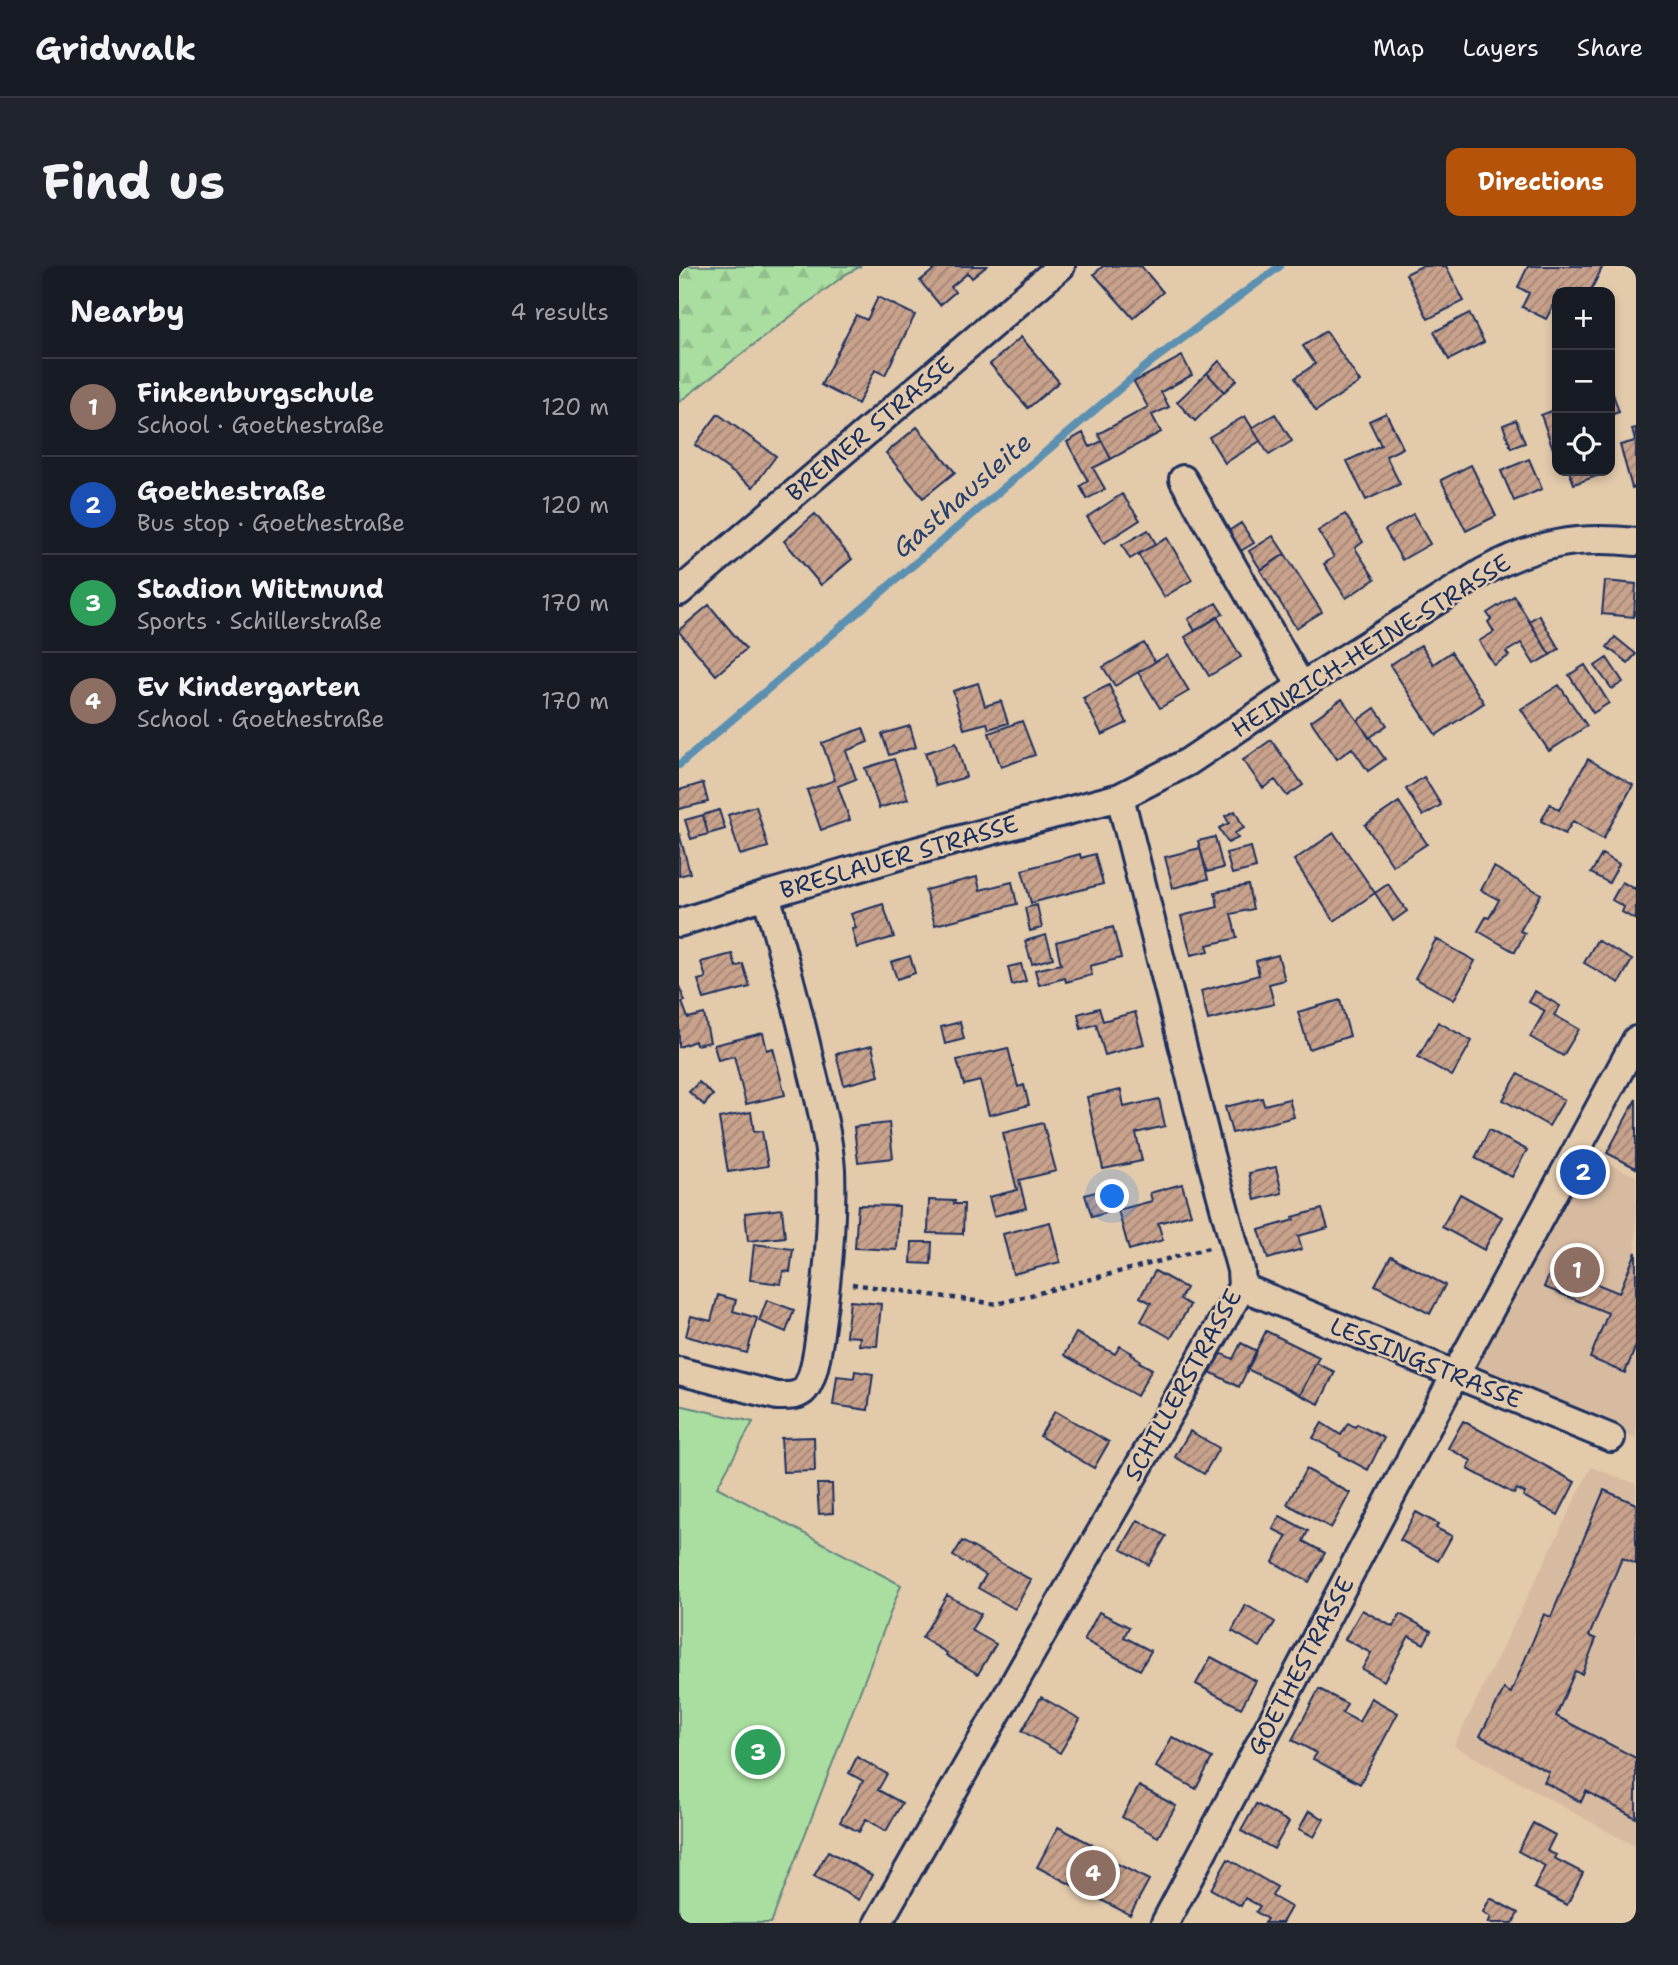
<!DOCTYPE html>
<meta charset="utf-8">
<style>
:root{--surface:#171b24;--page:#20242c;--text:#f1f3f6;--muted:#9ea1a6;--line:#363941;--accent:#b45309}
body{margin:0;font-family:"Shantell Sans",sans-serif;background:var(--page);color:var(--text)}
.controls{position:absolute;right:21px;top:21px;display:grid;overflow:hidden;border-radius:14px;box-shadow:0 4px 10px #0003}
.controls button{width:63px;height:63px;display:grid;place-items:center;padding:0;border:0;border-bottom:2px solid var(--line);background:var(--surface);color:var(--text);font:35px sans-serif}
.you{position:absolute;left:434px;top:931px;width:24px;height:24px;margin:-18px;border:5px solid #fff;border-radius:50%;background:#1a73e8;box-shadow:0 0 0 10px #1a73e833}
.badge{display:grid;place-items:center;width:46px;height:46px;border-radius:50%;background:var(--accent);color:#fff;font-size:23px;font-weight:700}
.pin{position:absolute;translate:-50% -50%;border:4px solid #fff;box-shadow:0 2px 7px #0006}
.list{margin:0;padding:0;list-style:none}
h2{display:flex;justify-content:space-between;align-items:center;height:91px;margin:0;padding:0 28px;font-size:30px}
h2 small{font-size:23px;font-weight:400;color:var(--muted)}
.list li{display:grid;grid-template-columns:46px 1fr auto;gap:21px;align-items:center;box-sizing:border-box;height:98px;padding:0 28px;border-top:2px solid var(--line)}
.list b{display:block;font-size:26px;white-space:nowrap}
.list p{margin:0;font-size:23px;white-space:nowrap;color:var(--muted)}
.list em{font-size:23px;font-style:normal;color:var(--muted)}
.icon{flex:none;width:38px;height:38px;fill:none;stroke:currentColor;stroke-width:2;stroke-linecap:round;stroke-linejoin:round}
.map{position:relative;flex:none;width:957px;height:1657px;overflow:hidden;border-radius:14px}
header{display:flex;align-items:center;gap:42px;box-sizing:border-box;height:98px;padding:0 35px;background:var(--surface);border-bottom:2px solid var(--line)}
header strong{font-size:33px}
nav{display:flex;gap:38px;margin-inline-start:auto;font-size:24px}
.intro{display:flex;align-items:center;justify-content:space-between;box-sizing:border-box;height:168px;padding:0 42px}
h1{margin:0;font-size:49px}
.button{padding:18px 32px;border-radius:14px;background:var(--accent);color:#fff;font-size:24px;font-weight:700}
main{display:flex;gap:42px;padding:0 42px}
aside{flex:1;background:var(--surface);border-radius:14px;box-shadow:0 4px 10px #0003}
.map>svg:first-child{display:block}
.built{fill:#d7bba1}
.forest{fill:url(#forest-firs);stroke:#62867f;stroke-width:2}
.park{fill:#aadea0;stroke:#62867f;stroke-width:2}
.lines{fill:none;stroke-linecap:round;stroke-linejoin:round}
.stream{stroke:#5c90b1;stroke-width:8}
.building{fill:url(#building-hatch);stroke:#1b2f5e;stroke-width:2}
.street-casing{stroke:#1b2f5e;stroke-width:32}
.path{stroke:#1b2f5e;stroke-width:4.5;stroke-dasharray:5 5;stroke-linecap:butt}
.street{stroke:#e3caab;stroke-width:26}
.labels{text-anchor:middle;stroke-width:5;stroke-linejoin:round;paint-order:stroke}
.street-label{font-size:24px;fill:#1b2f5e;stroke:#e3caab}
.water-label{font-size:26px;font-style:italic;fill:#263f6c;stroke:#e3caab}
</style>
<header>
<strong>Gridwalk</strong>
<nav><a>Map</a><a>Layers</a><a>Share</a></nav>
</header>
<div class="intro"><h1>Find us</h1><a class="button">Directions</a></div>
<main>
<aside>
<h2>Nearby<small>4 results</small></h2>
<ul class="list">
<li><span class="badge" style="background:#8d6e63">1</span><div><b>Finkenburgschule</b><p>School · Goethestraße</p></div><em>120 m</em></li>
<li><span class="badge" style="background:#1a4fb4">2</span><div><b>Goethestraße</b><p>Bus stop · Goethestraße</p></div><em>120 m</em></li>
<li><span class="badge" style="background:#2e9e5b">3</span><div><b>Stadion Wittmund</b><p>Sports · Schillerstraße</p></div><em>170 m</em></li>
<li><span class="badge" style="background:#8d6e63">4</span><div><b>Ev Kindergarten</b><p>School · Goethestraße</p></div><em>170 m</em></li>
</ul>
</aside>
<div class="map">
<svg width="957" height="1657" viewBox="0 0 957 1657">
<defs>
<pattern id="forest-firs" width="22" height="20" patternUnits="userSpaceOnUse" patternTransform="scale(1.75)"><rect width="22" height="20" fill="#aadea0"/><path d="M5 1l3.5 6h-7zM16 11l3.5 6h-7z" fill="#92bf8c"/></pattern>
<pattern id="building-hatch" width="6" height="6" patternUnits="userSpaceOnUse" patternTransform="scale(1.75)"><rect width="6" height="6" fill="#c9a28c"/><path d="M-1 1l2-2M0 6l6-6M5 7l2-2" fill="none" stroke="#a28476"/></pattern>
</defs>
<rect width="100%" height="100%" fill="#e3caab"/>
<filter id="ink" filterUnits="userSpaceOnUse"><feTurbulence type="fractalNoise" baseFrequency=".0143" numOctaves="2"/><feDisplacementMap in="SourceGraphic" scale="14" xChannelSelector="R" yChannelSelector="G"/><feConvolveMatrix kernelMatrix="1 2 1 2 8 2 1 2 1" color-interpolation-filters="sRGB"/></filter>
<g filter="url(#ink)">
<path class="built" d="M902 886 957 910V1173L787 1099Z
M912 1201 957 1218V1581L775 1480Z"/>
<path class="forest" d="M0 0H182L167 8 0 136Z"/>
<path class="park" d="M0 1139 74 1156 38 1221 222 1319 92 1657H21L0 1653Z"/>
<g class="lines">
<path class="stream" d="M0 499 472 96 601 0"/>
</g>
<path class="building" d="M255 0H308L293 12 289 7 272 21 276 26 261 39 241 15 257 2Z
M424 0H462L484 26 454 52 415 8Z
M743 0H767L785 35 749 53 727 8Z
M849 0H924L911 26 899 23 897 26H878V42L874 40 867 53 843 41 850 27 839 21Z
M199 31 236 49 206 109 196 104 179 138 142 119 177 49 188 54Z
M790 47 805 76 770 94 755 66Z
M647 65 681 116 637 145 616 112 636 98 624 80Z
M342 71 380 116 349 142 311 98Z
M503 90 513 109 482 126 490 141 473 149 482 166 432 193 419 168 469 141 455 116Z
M540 95 558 114 545 126 528 107Z
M528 107 545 126 516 155 498 136Z
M931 119 940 146 931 149Z
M878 143V191H877L862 149Z
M707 147 724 182 707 190 721 218 687 234 668 195 702 179 690 155Z
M39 148 97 190 74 221 16 179Z
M596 148 613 175 590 189 573 162Z
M566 150 581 175 546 197 530 171Z
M837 154 846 177 832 182 824 159Z
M238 161 276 206 244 232 207 187Z
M957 162V221L953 222 941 179 956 175 953 163Z
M404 167 411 181 423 175 432 193 414 202 426 223 408 233 401 220 409 215 388 176Z
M850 193 863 223 835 235 822 205Z
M792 199 817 250 787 265 762 214Z
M890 205H923L924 208 895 218Z
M443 228 461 254 425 277 408 251Z
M136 248 173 293 142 319 105 275Z
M666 248 684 276 676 282 696 313 667 332 645 298 655 291 639 265Z
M734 248 751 278 723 294 706 264Z
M562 257 575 277 560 286 548 266Z
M469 264 477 278 451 293 443 279Z
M594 270 606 288 582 304 570 285Z
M488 272 513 314 485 331 459 288Z
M606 288 643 346 617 362 581 304Z
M926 315 957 318 955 351 923 348Z
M835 330 871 389 855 398 842 377 827 386 830 390 815 399 800 375 815 366 809 356 812 353 808 347Z
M537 337 544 348 516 365 509 353Z
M30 339 67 383 37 409 0 366V364Z
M860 349 880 383 871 389 850 355Z
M538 351 562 391 530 410 506 371Z
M936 371 957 388 949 397 928 381Z
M465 377 476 396 436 420 424 401Z
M742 379 754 398 772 386 805 437 757 469 711 399Z
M488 389 510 425 481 442 459 406Z
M928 392 944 416 933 423 916 400Z
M906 399 930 437 914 447 890 409Z
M299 417 306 440 322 435 329 457 310 463 308 457 285 463 274 425Z
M430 419 448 457 423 469 404 432Z
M880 419 908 460 870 485 842 443Z
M663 433 706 493 689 505 673 482 658 493 632 455Z
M696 442 708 459 690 472 679 454Z
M343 455 356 489 322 501 310 467Z
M231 460 237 481 210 489 203 468Z
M184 462 189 476 167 485 177 513 159 520 171 554 142 564 128 524 156 514 143 477Z
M592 474 624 519 608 530 596 514 584 522 564 494Z
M277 477 287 511 257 520 246 487Z
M215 493 229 533 200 542 186 502Z
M909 493 954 519 924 573 894 555 886 568 862 555 871 538 880 544Z
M745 511 762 539 744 550 727 523Z
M24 517 29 536 0 543V524Z
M720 536 748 578 714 600 686 559Z
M77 540 89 581 61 589 49 549Z
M40 544 46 563 29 568 24 549Z
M556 545 565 562 556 567 559 572 549 577 540 562 550 557 546 550Z
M24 549 29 568 12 573 6 554Z
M0 567 11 607 0 610Z
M655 567 696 627 655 655 615 594Z
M536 571 544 602 528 606 519 575Z
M572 581 577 602 553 608 547 587Z
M521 582 529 613 494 622 486 591Z
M401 588 402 592 416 588 424 618 352 637 343 604Z
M923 588 940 598 930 617 912 607Z
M815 601 862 628 841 665 846 667 836 686 799 665 807 651 810 652 820 634 802 624Z
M298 611 301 624 333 616 338 638 256 659 246 624Z
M943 616 956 623 957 620V654L943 646 945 641 933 634Z
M709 618 728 645 714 655 696 627Z
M569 619 574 643 552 648 558 672 528 679 530 685 512 689 502 650 539 641 536 626Z
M204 638 215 671 178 682 173 663 177 662 172 648Z
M358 639 363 662 351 665 346 642Z
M434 661 442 692 411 700 413 709 387 716 386 712 360 719 356 704 382 698 377 676Z
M367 669 374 692 353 698 346 675Z
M757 673 796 695 775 734 736 712Z
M918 674 953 694 940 717 905 697Z
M53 688 57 701 64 698 71 721 25 733 19 714 27 712 22 696Z
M599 689 606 714 590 718 595 738 529 754 522 725 580 709 577 695Z
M231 690 236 707 218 713 212 696Z
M342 698 347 715 333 719 329 701Z
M0 720 6 735 3 736 9 752 25 748 31 776 17 779 16 775 0 781Z
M856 725 881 740 875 749 900 763 884 790 851 771 866 745 850 736Z
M661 734 671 770 630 783 619 746Z
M420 742 424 755 456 746 465 778 426 789 417 758 402 763 399 748Z
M281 756 285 773 266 778 262 761Z
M759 756 793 775 773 810 739 791Z
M84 767 88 784 94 782 106 829 67 838 55 790 39 794 35 779Z
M193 780 200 810 165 819 157 788Z
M329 782 339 821 345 819 350 839 310 849 301 815 285 819 278 794Z
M839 808 885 834 870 860 824 834Z
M20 816 34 829 25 839 10 826Z
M442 824 445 841 480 833 486 860 457 867 463 895 424 903 408 831Z
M583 832 585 839 610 833 615 851 553 867 546 841Z
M957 833V902L928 887Z
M72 846 75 866 83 865 89 900 49 906 40 852Z
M210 857 214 892 179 896 175 861Z
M364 857 377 905 340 914 347 942 315 950 310 931 338 924 324 867Z
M810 864 848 884 833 911 796 892Z
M597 901 603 927 576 934 570 907Z
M503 918 512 948 479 957 484 974 450 984 439 944 473 935 471 927Z
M427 923 433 945 413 951 406 929Z
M781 928 823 951 805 984 763 961Z
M250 934 276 935 275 938H285L284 968 249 967Z
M179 939 220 940 218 984 176 982Z
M103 943 106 971 69 975 66 947Z
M643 943 649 962 619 970 623 983 589 993 580 964 615 954 614 951Z
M371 956 381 996 334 1008 324 968Z
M233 976H253L252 998 232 997Z
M75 978 114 983 111 1006 104 1005 102 1018 71 1014Z
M957 986V1080L946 1107 911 1092 929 1047 865 1021 874 1000 940 1027Z
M712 990 766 1019 751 1048 696 1019Z
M476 1005 507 1022 501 1033 511 1039 492 1072 462 1055 472 1037 461 1031Z
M39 1029 57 1034 54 1045 78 1052 68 1087 7 1070 12 1050 32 1055Z
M88 1034 115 1044 107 1066 80 1055Z
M171 1035 202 1038 198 1080 180 1079 181 1071 167 1070Z
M587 1065 640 1091 621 1129 568 1103Z
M397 1067 436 1088 441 1080 453 1087 452 1088 461 1094 460 1096 473 1103 458 1130 385 1089Z
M562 1077 578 1085 560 1121 531 1106 541 1087 554 1093Z
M637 1097 656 1106 640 1138 621 1129Z
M176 1105 194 1108 189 1144 154 1139 158 1110 175 1112Z
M376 1145 430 1176 415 1202 361 1170Z
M784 1155 896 1216 879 1249 844 1230 846 1227 838 1223 835 1228 789 1203 793 1195 769 1182Z
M643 1157 662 1169 669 1157 676 1161 678 1158 705 1172 689 1204 661 1189 662 1188 634 1172Z
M511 1165 540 1182 525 1208 496 1191Z
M135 1171 136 1205 104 1206 102 1172Z
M627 1203 671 1227 652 1262 608 1238Z
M138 1218H153L154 1247 140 1248Z
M925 1224 957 1238V1298L943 1292 910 1370 917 1373 903 1408 896 1405 877 1450 957 1492V1552L907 1525 902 1536 865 1516 870 1506 801 1470 825 1423 832 1427 865 1348 872 1351Z
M737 1246 759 1258 757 1262 773 1270 759 1295 721 1274Z
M601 1250 629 1265 624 1275 646 1287 630 1316 594 1296 608 1270 594 1263Z
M459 1254 487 1270 470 1299 442 1283Z
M283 1275 352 1314 336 1343 299 1322 307 1309 274 1290Z
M268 1329 302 1348 292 1364 317 1378 299 1408 267 1389 268 1387 243 1372Z
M567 1339 596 1356 581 1381 553 1365Z
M683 1344 714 1361 721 1348 752 1365 745 1378 730 1370 705 1415 683 1403 692 1387 666 1373Z
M420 1346 450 1361 445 1371 472 1385 461 1404 405 1374Z
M532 1391 577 1415 562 1442 517 1418Z
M640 1423 668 1438 663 1447 680 1456 692 1432 719 1447 681 1518 634 1493 638 1487 613 1474Z
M362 1431 401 1453 381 1487 343 1465Z
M493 1471 533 1492 517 1523 477 1501Z
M178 1491 208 1508 199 1524 223 1537 207 1565 187 1553 180 1566 161 1556 184 1515 170 1507Z
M460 1520 497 1540 479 1571 443 1551Z
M577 1538 610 1556 595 1583 562 1565Z
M630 1545 645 1553 635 1571 620 1563Z
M854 1557 876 1569 868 1585 877 1589 875 1592 904 1607 888 1639 855 1622 866 1600 839 1585Z
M379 1561 414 1579 411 1584 470 1614 451 1649 358 1601Z
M149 1585 193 1609 180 1634 135 1610Z
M549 1593 598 1621 593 1630 612 1641 603 1657H585L588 1653 577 1646 581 1640 566 1632 562 1640 532 1623Z
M811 1632 839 1647 834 1657H809L812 1651 804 1646Z"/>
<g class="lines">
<defs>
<path id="street" d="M504 213 622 420
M0 326 382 0
M0 657 87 629 237 585 441 531 509 496 622 420 804 306C857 277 897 270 957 276
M563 1021 932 1172
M0 1105 98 1130C107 1130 117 1131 124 1125 136 1114 140 1075 142 1059 149 1008 154 956 152 904 150 873 141 835 133 804 120 745 104 687 87 629
M199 1657 366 1363 563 1021 562 1004 531 889 441 531
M486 1657 776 1109 957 774"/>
</defs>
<use href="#street" class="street-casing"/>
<path class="path" d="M173 1018 318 1038 530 982"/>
<use href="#street" class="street"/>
</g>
</g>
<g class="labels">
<g class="street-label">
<text transform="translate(191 163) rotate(-40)" y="8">BREMER STRASSE</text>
<text transform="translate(692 380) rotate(-32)" y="8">HEINRICH-HEINE-STRASSE</text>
<text transform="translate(220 591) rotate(-16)" y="8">BRESLAUER STRASSE</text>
<text transform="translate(747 1097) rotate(22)" y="8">LESSINGSTRASSE</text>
<text transform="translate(504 1119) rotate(-61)" y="8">SCHILLERSTRASSE</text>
<text transform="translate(622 1400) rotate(-62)" y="8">GOETHESTRASSE</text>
</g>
<g class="water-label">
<text transform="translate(283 229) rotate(-41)" y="9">Gasthausleite</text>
</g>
</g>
</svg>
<div class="controls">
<button>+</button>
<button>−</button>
<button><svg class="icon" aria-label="locate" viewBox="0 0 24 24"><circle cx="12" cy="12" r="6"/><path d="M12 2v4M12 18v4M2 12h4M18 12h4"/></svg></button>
</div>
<div class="you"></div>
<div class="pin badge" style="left:898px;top:1004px;background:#8d6e63">1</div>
<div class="pin badge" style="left:904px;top:906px;background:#1a4fb4">2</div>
<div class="pin badge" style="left:79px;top:1486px;background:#2e9e5b">3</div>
<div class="pin badge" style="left:414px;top:1607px;background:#8d6e63">4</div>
</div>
</main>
